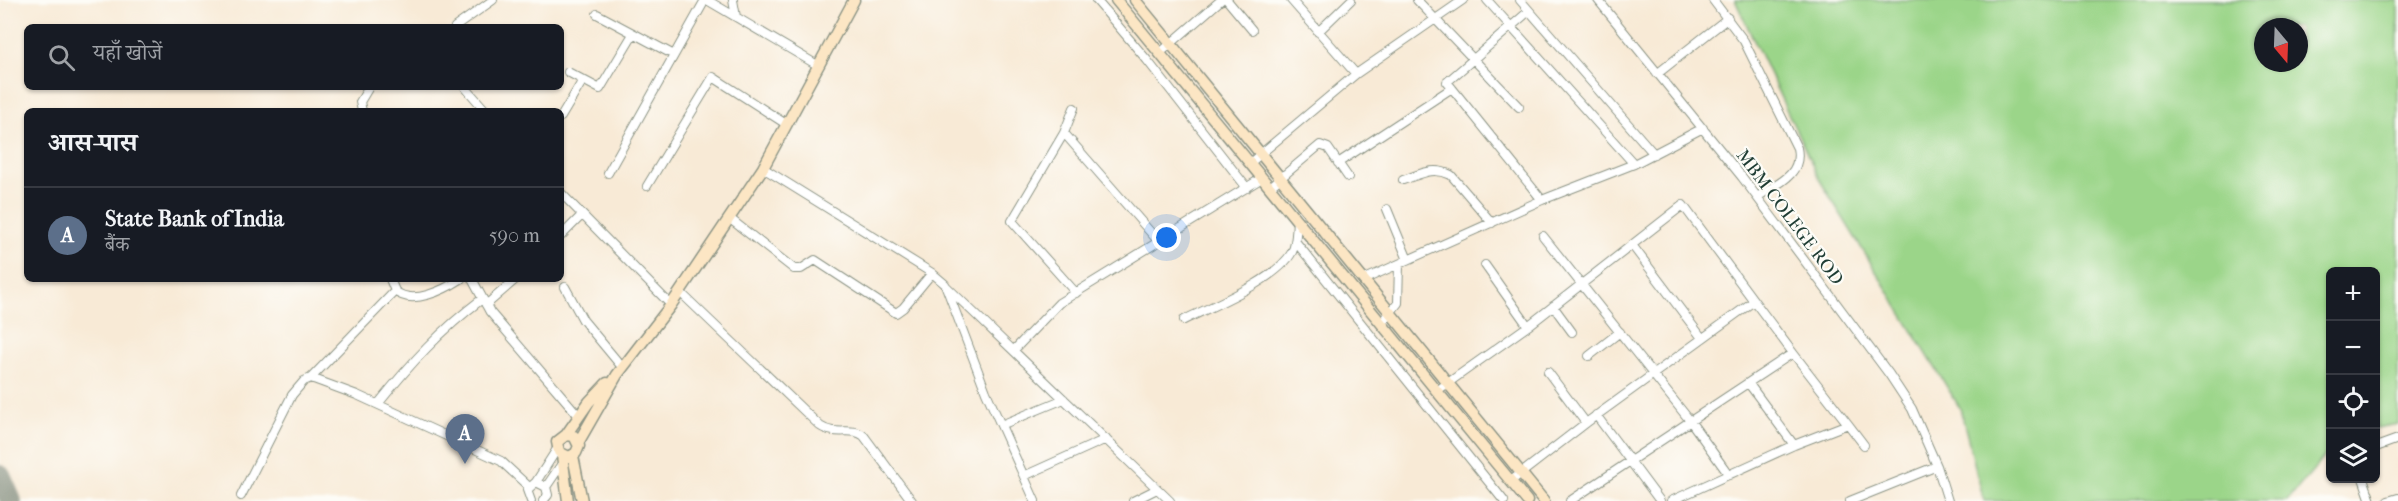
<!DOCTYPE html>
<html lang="hi">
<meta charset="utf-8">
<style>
:root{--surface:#171b24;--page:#20242c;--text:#f1f3f6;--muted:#9ea1a6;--line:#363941;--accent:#b45309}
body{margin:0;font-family:"IM FELL French Canon","Noto Serif Devanagari",serif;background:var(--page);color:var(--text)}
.controls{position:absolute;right:18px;bottom:18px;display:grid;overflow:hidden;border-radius:9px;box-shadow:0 2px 4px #0004}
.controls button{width:54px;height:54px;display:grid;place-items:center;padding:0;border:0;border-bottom:2px solid var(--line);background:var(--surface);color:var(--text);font:30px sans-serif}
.compass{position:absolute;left:2254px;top:18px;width:54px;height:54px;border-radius:50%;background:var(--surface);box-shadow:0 2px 4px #0004;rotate:161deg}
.you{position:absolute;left:1167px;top:238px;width:21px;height:21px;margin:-15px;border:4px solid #fff;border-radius:50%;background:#1a73e8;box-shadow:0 0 0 9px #1a73e833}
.badge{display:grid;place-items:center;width:39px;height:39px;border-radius:50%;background:var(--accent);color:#fff;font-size:20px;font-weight:700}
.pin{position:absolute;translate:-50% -50px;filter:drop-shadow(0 2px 3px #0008)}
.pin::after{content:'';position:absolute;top:32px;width:21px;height:18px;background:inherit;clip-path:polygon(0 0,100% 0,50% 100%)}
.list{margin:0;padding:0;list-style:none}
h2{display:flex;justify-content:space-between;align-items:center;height:78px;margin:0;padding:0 24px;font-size:26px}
h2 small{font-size:20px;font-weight:400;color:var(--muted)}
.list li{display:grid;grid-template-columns:39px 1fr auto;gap:18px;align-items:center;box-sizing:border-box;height:96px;padding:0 24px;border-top:2px solid var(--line)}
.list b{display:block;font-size:22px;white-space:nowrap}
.list p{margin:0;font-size:20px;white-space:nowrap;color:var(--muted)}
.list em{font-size:20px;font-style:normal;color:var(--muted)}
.icon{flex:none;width:33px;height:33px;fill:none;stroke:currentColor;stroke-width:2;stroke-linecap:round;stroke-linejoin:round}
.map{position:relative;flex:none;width:2398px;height:501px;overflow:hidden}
.search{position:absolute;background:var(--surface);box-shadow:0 2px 4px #0004;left:24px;top:24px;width:540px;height:66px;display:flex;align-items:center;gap:15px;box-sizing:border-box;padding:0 21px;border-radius:9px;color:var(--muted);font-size:22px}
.panel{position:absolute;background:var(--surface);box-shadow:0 2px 4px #0004;left:24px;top:108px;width:540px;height:174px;border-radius:9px}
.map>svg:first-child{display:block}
.green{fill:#9bd589;stroke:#5d895e;stroke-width:1.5;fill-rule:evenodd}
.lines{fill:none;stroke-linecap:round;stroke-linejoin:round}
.taxiway{stroke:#8c9485;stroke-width:22}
.street-casing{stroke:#8c9485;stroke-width:10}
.secondary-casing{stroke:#8c9485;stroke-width:13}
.street{stroke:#fff;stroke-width:8}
.secondary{stroke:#fce6c4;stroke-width:10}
.labels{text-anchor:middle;stroke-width:4.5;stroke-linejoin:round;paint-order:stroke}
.street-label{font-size:18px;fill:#1f3d34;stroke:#fdfcf7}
</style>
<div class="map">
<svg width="2398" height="501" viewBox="0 0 2398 501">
<rect width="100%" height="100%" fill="#fdfcf7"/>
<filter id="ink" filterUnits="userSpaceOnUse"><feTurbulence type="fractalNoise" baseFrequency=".0167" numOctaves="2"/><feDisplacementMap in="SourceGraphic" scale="12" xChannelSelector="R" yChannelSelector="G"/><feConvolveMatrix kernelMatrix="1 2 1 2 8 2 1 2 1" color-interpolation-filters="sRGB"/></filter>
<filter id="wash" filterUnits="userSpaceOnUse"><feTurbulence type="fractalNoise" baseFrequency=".008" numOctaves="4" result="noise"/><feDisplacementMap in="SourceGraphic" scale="24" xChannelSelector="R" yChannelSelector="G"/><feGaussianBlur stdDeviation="1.35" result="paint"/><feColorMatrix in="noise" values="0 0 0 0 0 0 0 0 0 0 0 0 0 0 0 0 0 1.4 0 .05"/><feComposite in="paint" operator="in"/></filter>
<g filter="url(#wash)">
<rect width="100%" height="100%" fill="#f8ead6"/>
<path class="green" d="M1735 0H2398V424L2376 428V272H2330V450L2287 501H1984L1960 408 1819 179ZM2263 27H2299V63H2263Z"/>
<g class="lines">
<path class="taxiway" d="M0 476 11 501"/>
</g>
</g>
<g filter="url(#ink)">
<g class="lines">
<defs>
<path id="street" d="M707 0 819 66
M733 0 736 17
M1096 0 1147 60 1247 188
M1227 0 1252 30
M1291 0 1356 74
M1417 0 1519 107
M1487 0 1634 164
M1520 0 1654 154
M1598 0 1742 177 1889 374 1912 409 1937 466 1948 501
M1713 0 1744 41 1797 148C1803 175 1777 184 1757 197
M1529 11 1447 82 1542 200
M597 14 674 55
M455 27 493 0
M1318 32 1351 0
M1160 53 1221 0
M568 72 600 89 633 34
M1657 74 1728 18
M465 87 486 111
M1074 108 1064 133 1012 221 1076 293
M362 111 360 102 369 87
M561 117 583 80
M1064 133 1159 242
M1250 163 1356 74 1463 0
M1338 163 1452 88
M763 168 932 273 945 284 986 392 1035 501
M608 173 705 0
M1403 180C1421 174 1433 166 1451 175L1492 223
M647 186 713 77 786 124
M1270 187 1320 145 1328 148 1348 177
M561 193 671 305
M1387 209 1408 260
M729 218 794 269H801L815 260 896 313 903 308 932 273
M561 236 582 215
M1543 236 1691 422 1729 475
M1295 241 1504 501
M1632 245 1702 338
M1485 265 1528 326
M390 279 395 291
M472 279 490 312 579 416
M1363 280 1542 200 1634 164 1703 128
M946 286 1170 501
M565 287 583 320 622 367
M680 292 820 426C836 437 852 426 864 436L912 501
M1754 301 1793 353
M486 305 516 279
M1553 306 1572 332
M1184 320C1212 306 1277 280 1292 252 1297 243 1296 230 1297 220
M1382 323 1398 303 1399 264
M1014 350 1059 303 1262 178
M1589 356 1620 332
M1548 372 1586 423
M311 378 395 291C412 306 444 290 461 279
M1749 384 1794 445
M1438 390 1528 326 1683 205 1754 301 1586 423 1511 481
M378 404C410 364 441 330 482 299
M1596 415 1660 501
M1848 424 1864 445
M1001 425 1064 399
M2376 447 2398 439
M1024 476 1106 439
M2363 478 2371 501
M536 482 557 449
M546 487 561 465
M241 496 292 395 304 381 311 378 357 395 501 461 529 487
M531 501 527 490 536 482 546 487 548 495 543 501
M1133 501 1157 489
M1570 501 1793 353 1848 424 1794 445 1671 501
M1850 501 1937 466
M2388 501 2398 498"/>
<path id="secondary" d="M1116 0 1527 501
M1135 0 1544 501
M566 435 574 436 579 446 576 453 569 457 559 452 557 442 566 435 589 402 607 383
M578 443 617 375 671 305 763 168 854 0
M562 455 568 501
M573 456 582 501"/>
</defs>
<use href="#street" class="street-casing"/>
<use href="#secondary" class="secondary-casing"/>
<use href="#street" class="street"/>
<use href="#secondary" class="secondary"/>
</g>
</g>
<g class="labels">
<g class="street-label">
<text transform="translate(1790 217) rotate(53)" y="6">MBM COLEGE ROD</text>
</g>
</g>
</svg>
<div class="controls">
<button>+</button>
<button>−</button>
<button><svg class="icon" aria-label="locate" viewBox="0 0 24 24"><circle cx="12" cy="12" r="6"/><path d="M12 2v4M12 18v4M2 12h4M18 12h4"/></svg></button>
<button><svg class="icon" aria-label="layers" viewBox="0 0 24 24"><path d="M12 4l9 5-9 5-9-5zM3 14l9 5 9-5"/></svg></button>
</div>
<svg class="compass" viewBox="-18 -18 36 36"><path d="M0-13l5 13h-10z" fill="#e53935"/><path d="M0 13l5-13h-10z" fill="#9ea1a6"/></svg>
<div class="you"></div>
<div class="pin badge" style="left:465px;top:464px;background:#5c6f8a">A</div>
<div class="search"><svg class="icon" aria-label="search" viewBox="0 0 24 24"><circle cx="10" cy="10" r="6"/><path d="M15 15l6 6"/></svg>यहाँ खोजें</div>
<section class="panel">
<h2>आस-पास<small></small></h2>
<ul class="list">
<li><span class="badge" style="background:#5c6f8a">A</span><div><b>State Bank of India</b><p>बैंक</p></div><em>590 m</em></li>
</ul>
</section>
</div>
